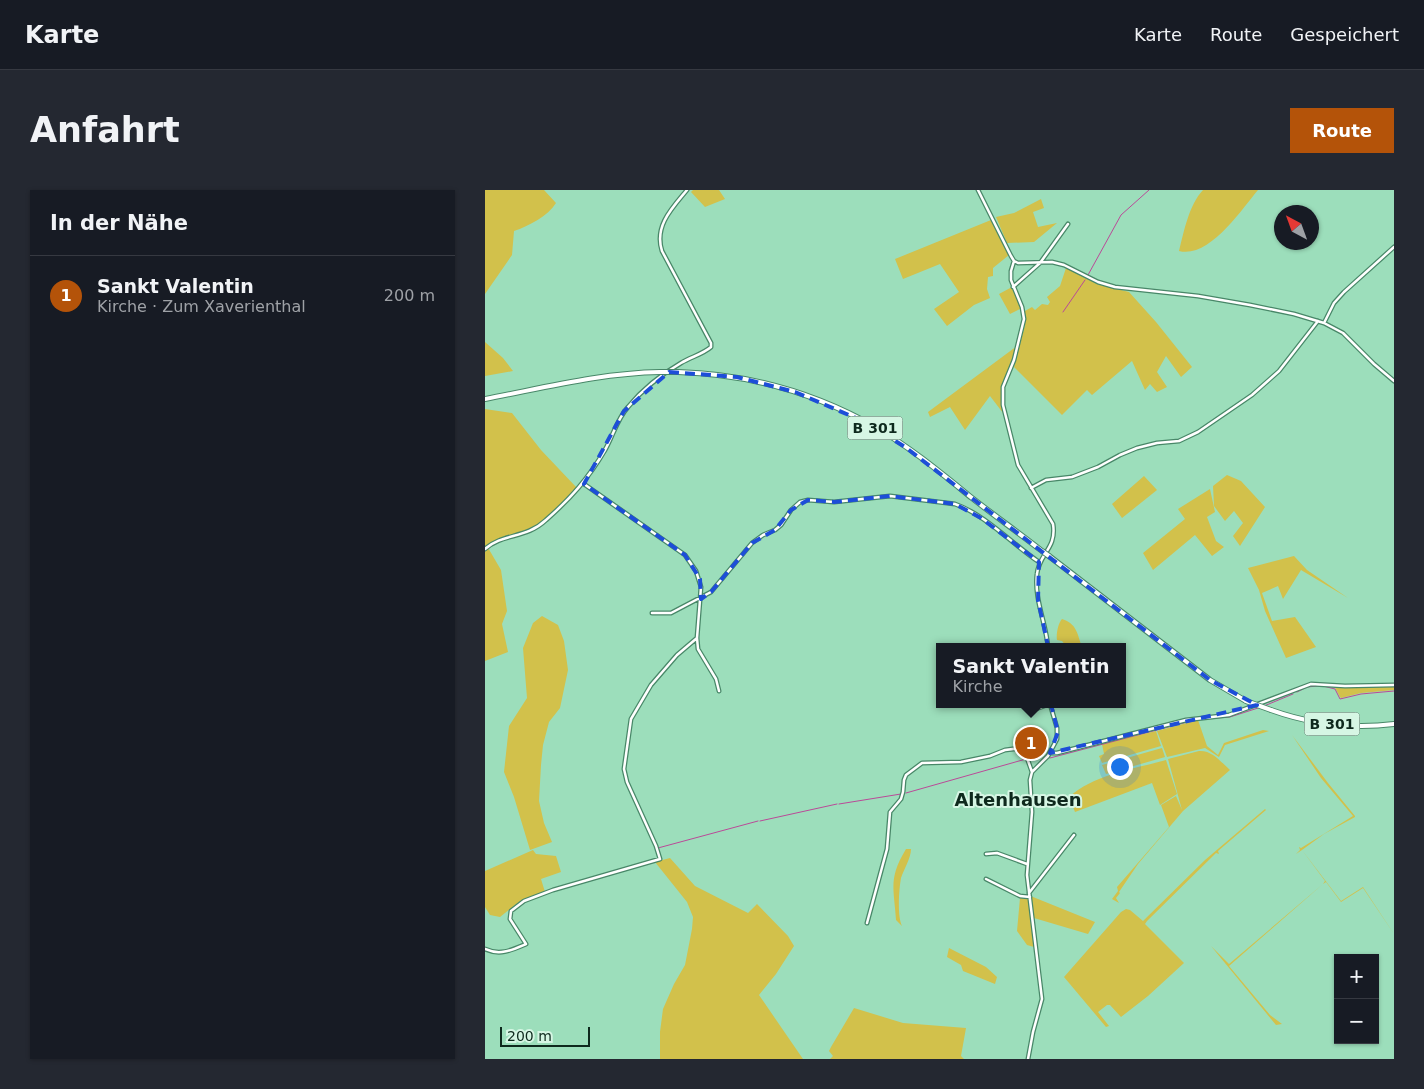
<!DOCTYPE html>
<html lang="de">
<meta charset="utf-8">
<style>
:root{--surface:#171b24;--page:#242831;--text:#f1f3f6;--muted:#9ea1a6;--line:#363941;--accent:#b45309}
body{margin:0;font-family:"DejaVu Sans",sans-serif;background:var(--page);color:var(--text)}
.controls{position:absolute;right:15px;bottom:15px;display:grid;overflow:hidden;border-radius:0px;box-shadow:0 1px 4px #0004}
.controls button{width:45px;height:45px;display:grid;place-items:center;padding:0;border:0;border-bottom:1px solid var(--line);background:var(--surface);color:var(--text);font:25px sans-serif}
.compass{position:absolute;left:789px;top:15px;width:45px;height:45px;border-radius:50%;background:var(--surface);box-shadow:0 1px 4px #0004;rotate:319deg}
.scale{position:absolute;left:15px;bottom:12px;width:90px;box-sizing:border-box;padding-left:5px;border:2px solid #0e291d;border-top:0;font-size:14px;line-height:18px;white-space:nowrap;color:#0e291d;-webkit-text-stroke:4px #d6f6e4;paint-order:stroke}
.you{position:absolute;left:634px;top:576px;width:18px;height:18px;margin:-12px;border:4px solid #fff;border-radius:50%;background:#1a73e8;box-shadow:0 0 0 8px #1a73e833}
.badge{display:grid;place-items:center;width:32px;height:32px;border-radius:50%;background:var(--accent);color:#fff;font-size:16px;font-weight:700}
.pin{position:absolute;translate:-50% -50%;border:2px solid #fff;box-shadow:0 1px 5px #0006}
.popup{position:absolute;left:451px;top:453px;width:190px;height:65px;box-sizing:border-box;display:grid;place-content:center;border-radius:0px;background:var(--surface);filter:drop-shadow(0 1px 4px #0005);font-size:16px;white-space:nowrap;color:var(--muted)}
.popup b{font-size:19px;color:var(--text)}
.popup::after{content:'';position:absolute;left:50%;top:100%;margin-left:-10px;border:10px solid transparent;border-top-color:var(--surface)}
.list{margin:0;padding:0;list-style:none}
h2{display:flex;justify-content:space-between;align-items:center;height:65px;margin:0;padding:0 20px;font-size:21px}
h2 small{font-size:16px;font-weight:400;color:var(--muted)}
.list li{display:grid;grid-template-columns:32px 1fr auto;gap:15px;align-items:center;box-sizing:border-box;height:80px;padding:0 20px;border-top:1px solid var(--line)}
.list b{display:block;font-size:19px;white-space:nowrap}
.list p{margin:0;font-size:16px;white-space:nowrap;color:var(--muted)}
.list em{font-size:16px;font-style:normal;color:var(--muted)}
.map{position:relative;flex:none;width:909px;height:869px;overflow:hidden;border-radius:0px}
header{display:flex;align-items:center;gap:30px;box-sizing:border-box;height:70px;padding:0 25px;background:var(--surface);border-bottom:1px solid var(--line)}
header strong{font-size:24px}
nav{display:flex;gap:28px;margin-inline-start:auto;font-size:18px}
.intro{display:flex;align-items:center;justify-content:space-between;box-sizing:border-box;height:120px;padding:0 30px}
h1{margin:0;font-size:35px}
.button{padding:12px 22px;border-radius:0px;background:var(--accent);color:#fff;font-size:18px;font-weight:700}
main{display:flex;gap:30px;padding:0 30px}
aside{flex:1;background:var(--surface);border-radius:0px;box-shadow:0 1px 4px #0004}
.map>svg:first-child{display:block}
.green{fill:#d2c14b}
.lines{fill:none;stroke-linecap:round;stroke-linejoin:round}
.stream{stroke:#ba4a98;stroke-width:1}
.minor-casing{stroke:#488768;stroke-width:5}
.primary-casing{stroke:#488768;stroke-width:6}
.minor{stroke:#fff;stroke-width:2.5}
.primary{stroke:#fff;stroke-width:4}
.primary-bridge-casing{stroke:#488768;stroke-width:6;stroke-linecap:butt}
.primary-bridge{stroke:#fff;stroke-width:4}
.marked{fill:none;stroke:#1d4ed8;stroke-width:4;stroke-dasharray:10 6;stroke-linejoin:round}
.labels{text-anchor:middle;stroke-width:4;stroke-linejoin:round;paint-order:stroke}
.shield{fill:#d6f6e4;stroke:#4a6659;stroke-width:1}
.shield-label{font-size:14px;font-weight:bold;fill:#0e291d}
.quarter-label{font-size:18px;font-weight:bold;fill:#0e291d;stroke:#d6f6e4}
</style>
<header>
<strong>Karte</strong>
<nav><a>Karte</a><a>Route</a><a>Gespeichert</a></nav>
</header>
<div class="intro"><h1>Anfahrt</h1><a class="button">Route</a></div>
<main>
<aside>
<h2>In der Nähe<small></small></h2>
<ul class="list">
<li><span class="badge">1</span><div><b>Sankt Valentin</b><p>Kirche · Zum Xaverienthal</p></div><em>200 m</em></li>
</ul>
</aside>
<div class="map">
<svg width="909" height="869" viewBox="0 0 909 869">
<rect width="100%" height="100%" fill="#9cdebb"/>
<path class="green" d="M0 0H59L71 13C63 26 44 36 29 41L27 65 0 104Z
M208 0H234L240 9 220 17 206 2Z
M718 0H773C757 19 724 69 694 61 699 41 704 15 718 0Z
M556 9 559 18 548 22 553 37 572 33 549 52 522 53 511 27 529 23Z
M506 30 524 65 508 78V86L503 87 502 99 505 108 489 115 462 136 449 119 474 102 455 74 418 89 410 69Z
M581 78 612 94 644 102 671 132 707 177 696 187 681 166 672 182 682 197 672 202 665 194 660 200 647 171 607 205 602 200 577 225 529 177 540 135V121L547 117 550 120 557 114 563 115 565 112 562 107 575 96Z
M527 97 537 118 525 124 514 104Z
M0 152 18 168 28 181 0 186Z
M532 156C526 179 514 198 518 223L505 206 480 240 465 217 445 227 443 222Z
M0 219 27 223 56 260 92 298 52 337 10 351 2 356 16 380 22 421 17 434 23 462 0 471Z
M742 285 756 291 780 317 755 356 748 346 758 333 749 321 740 331 729 316 728 296Z
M659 286 672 300 637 328 627 314Z
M725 299 730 322 722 327 731 351 739 357 727 366 710 345 668 380 658 363 700 329 693 319Z
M809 366 822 380 863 408 816 380 798 409 793 396 777 403 787 431 810 427 831 457 801 468 780 421 774 400 763 378Z
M57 426 73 435 79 451 83 480 75 518 64 532 58 555 56 575 54 611 59 633 67 652 45 660 29 607 19 582 24 536 42 508 38 458 48 433Z
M577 429C592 434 592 443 597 457H582L577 451 572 450C571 445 573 433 577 429Z
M849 496H909V500L876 503 856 508 855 507Z
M713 530 722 556 733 565 739 553 778 540 784 541 740 555 734 567 720 558 682 567 672 541Z
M671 541 676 556 617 573 614 566 619 564 617 554Z
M807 545 843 593 870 626V627L839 644 817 660 856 711 878 697 909 744 878 698 856 712 841 692 838 694 744 776 785 825 797 834 791 835 726 756 744 774 838 694 840 691 817 660 811 664 815 660 814 657 816 658 868 626 836 588Z
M677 558 680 567 621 584 617 575Z
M714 561C727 560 736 572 745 580L698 621 653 674 634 702 635 703 631 708 634 713 627 709 633 701 632 697 684 637 676 615 691 606 697 620 683 569Z
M681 570 692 604 675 615 667 593 590 622 584 607C610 584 649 579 681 570Z
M780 619 781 620 733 661 734 664 731 663 662 731 660 734 699 773 663 806 636 827 625 815H622L613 822 624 836 621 837 579 787 636 722 641 719 645 720 658 731 720 670Z
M421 659H426C426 668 419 679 416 688 414 699 412 726 417 736L411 730C409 698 403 689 421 659Z
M48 660 51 664 71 666 76 682 56 689 60 702 34 712 15 727 5 725 0 717V681Z
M185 668 210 696 263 723 272 714 303 746 309 756 291 784 274 805 318 869H175V842L178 819 189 794 200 775 207 739 208 727 202 712 170 672Z
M546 707H548L610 732 603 744 549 728Z
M535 708 544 709 549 757 542 755 532 741Z
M464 758 501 777 512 787 510 794 478 781 476 775 462 767Z
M369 818 418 833 481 838 476 866 479 869H345L348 866 344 861 346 857Z"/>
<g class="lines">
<path class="stream" d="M603 85 636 25 664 0
M578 122 600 90
M838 496 850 499 855 509 876 504 909 501
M812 502 822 497 832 496
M779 516 808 504
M716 529 745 527 773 518
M565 568 710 530
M421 603 541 569
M354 614 416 604
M275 631 352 614
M173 658 273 631"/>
<defs>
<path id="minor" d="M493 0 526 66 529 71 533 73 567 72 579 75 613 92 630 97 713 106 765 115 809 124 839 133 858 143 889 174 909 191
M529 71 526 81V90L537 117 539 129 529 170 518 197V215L533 275 568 334C572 359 554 363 552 384 549 409 561 433 563 457
M528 97 555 73 583 34
M839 133 849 113 859 102 909 57
M99 294 200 365 211 381 216 397 212 448 213 459 231 489 234 501
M546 298 561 290 587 287 613 277 635 265 652 258 672 253 694 251 713 242 767 205 794 181 833 131
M0 359C18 343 41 349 61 330 86 308 103 289 120 260 128 246 132 229 143 217 157 200 177 184 196 173 206 167 218 164 226 157V153L177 61C169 36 187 18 202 0
M167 423H186L226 402 267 353 278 345 290 340 296 335 306 320 315 312 323 310 349 312 405 306 470 314C501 325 527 354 554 372
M548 520 565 514
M565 563H572L701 530 744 525 826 494 860 496 909 495
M501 664 512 663 542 674
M501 689 535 706 545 707
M544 703 589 645
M382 733 402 659 405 622 416 609 418 602 419 590 421 585 437 573 476 572 505 566 520 560 536 558 541 565 547 582
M0 759C15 766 27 760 41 754L25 729 26 721 39 711 68 700 175 669 171 656 142 592 139 579 146 529 166 495 192 465 212 448
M543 869 548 842 557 809 542 685 547 622 545 590 547 582 563 566 572 549V538L565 514"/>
<path id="primary" d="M193 182C264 184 331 203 392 238 426 258 456 283 487 308 510 326 534 343 557 361
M0 209C58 198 116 183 175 182
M564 366 725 490 761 511
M786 520C825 534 867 539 909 534"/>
</defs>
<use href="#minor" class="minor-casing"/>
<use href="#primary" class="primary-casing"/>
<use href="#minor" class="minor"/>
<use href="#primary" class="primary"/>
<defs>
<path id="primary-bridge" d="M175 182H193
M557 361 564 366
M761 511 786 520"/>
</defs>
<use href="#primary-bridge" class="primary-bridge-casing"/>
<use href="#primary-bridge" class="primary-bridge"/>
</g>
<path class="marked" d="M184 182 252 187 310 202 378 231 420 257 725 490 772 515 565 563 573 542 563 503V456L553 410 554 372 496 328 470 314 405 306 349 312 323 310 306 320 290 340 267 353 226 402 216 409 215 389 200 365 99 294 139 221Z"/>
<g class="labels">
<g class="shield">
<rect x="362.5" y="226.5" width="55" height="23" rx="4"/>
<rect x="819.5" y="522.5" width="55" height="23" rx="4"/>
</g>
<g class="shield-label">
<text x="390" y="243">B 301</text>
<text x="847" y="539">B 301</text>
</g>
<g class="quarter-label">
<text x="533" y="616">Altenhausen</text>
</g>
</g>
</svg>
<div class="controls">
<button>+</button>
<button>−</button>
</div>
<svg class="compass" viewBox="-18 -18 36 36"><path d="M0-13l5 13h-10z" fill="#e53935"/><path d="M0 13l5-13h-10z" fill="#9ea1a6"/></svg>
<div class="scale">200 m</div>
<div class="you"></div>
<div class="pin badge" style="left:546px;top:553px">1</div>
<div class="popup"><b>Sankt Valentin</b>Kirche</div>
</div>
</main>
